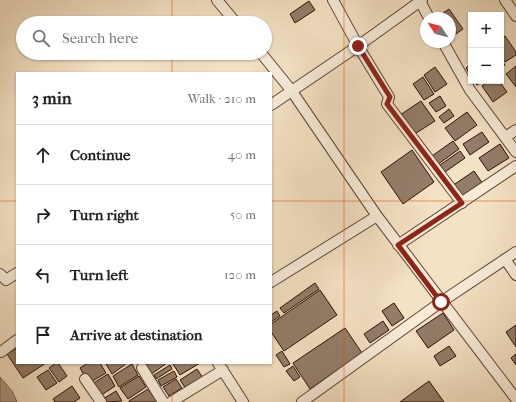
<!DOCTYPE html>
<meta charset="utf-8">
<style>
:root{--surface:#fff;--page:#f2f2f2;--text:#222;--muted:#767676;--line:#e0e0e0}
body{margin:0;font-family:"IM FELL French Canon",serif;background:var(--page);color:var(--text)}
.controls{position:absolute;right:12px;top:12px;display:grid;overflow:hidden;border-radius:0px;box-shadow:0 1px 3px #0004}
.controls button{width:36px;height:36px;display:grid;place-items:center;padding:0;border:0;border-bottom:1px solid var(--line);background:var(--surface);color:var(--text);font:20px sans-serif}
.compass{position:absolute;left:420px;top:12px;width:36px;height:36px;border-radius:50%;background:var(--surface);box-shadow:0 1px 3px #0004;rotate:305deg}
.stop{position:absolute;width:12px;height:12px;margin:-9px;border:3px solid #8f2418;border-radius:50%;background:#fff}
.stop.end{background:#8f2418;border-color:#fff;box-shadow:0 1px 4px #0008}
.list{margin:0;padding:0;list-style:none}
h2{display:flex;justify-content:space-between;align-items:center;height:52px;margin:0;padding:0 16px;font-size:17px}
h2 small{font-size:13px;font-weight:400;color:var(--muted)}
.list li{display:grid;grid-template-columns:26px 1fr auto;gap:12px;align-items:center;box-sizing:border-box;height:60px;padding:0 16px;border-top:1px solid var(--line)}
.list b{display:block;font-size:15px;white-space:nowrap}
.list em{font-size:13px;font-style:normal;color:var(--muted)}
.icon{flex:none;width:22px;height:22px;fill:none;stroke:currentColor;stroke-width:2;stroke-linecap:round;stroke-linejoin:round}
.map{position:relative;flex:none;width:516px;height:402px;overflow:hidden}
.search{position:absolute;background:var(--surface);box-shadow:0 1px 3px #0004;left:16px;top:16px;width:256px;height:44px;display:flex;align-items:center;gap:10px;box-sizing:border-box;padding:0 14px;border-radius:22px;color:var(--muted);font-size:15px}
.panel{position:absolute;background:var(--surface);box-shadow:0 1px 3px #0004;left:16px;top:72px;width:256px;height:292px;border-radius:0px}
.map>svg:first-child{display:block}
.water{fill:#af9b84;stroke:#796352}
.building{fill:#937d69;stroke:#291007}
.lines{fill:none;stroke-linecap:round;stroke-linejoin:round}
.minor-casing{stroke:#5c4436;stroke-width:12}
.minor{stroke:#f8ecd9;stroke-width:10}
.route{stroke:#8f2418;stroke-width:5}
.grid{fill:none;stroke:#de550c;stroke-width:1;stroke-opacity:0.55}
</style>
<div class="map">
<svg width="516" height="402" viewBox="0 0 516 402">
<rect width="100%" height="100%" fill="#f4e2c4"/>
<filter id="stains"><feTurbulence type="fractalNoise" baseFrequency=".005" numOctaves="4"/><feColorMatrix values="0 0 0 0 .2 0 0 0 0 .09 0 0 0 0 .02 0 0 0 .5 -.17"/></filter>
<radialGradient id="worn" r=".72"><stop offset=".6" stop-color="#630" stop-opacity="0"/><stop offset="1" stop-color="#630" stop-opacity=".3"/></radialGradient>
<path class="water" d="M0 377 12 391 17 402H0Z"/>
<path class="building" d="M309 1 315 10 295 23 290 14Z
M449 9 463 29 450 38V18H436Z
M505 36 516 52V55L505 62 501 57V39Z
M501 59 505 65 501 68Z
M471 64V76L466 68Z
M516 66V87L506 74Z
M435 67 447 84 435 92 424 75Z
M423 77 434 94 424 100 413 84Z
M474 81H483L477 85Z
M489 81H499L507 92 493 102 482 86Z
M440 96 446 106 436 112 429 103Z
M421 101 435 121 413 135 400 115Z
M449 109 454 116 444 123 439 117Z
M467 112 477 125 455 141 445 128Z
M482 132 489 142 470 155 463 144Z
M453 141 459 149 437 165 432 156Z
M500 144 509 158 488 171 479 158Z
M412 150 434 182 403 204 381 172Z
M460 151 465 158 445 172 440 165Z
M474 171 483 184 461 199 452 186Z
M315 283 319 289 284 313 280 308Z
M320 290 337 315 284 351 271 332V324Z
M394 303 404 318 392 326 382 311Z
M277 311 280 316 271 322V315Z
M443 313 454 330 428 348 416 331Z
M383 321 389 330 370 343 364 334Z
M516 325V347L506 332Z
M345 328 362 353 310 389 293 363Z
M449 346 456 356 440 366 434 356Z
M17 348V363H46L23 378 7 354Z
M282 351 290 364 284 367 276 355Z
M516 354V365L511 358Z
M56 363H58L67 376 59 382 49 368Z
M88 363H100L106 373 89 383 80 368Z
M108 363H126V364L112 374 106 364Z
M150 363H167L150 375 145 367Z
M174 363H200L180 375 173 364Z
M132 364 138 375 119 387 113 376Z
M170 365 172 369 156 379 154 375Z
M293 366 300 377 294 381 286 371Z
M197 369 203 378 186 389 180 380Z
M48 370 57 383 46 390 37 377Z
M174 371 177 377 161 386 158 380Z
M108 374 115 386 100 396 92 384Z
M139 376 146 387 128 399 120 388Z
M176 379 182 388 169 396 163 387Z
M429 381 444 402H400Z
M72 386 80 398 74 402H55L53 399Z
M148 389 157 402H129V401Z
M116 391 122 401 105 402 103 399Z"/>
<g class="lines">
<defs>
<path id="minor" d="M217 0 236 23
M333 0 358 46 389 97 387 104 462 203
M505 0 516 16
M420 1 429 18
M443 42 470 90 516 152
M261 53 291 90 377 216
M271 105 358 46 422 0
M505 137 516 130
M398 245 516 166
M505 259 516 275
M0 274 6 280 17 273
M271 282 377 216 516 399
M1 352 17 340
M218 363 243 402
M142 368 163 402
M85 379 101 402
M171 402 223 370
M302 402 441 302 516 252"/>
</defs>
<use href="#minor" class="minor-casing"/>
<use href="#minor" class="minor"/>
</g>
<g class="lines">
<path class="route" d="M358 46 390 97 387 104 462 203 398 245 441 302"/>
</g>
<path class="grid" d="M172 0V23M344 0V402M172 53V73M0 201H17M271 201H516M172 363V402"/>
<rect width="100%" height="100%" filter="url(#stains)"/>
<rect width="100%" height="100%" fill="url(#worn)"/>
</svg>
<div class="controls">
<button>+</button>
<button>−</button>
</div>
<svg class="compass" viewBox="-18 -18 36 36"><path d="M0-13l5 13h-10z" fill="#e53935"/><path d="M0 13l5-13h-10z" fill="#767676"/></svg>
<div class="stop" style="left:441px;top:302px"></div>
<div class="stop end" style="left:358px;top:46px"></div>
<div class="search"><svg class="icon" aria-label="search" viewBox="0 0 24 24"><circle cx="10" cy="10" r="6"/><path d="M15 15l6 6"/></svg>Search here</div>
<section class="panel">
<h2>3 min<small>Walk · 210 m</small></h2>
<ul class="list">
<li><svg class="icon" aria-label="ahead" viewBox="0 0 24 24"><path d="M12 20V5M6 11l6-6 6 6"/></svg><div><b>Continue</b></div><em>40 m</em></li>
<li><svg class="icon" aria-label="right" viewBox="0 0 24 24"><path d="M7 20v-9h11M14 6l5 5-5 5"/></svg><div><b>Turn right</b></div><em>50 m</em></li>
<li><svg class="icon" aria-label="left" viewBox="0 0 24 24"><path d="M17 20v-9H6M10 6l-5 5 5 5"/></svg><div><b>Turn left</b></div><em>120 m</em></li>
<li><svg class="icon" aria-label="arrive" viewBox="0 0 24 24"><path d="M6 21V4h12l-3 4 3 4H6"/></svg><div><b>Arrive at destination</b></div></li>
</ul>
</section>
</div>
